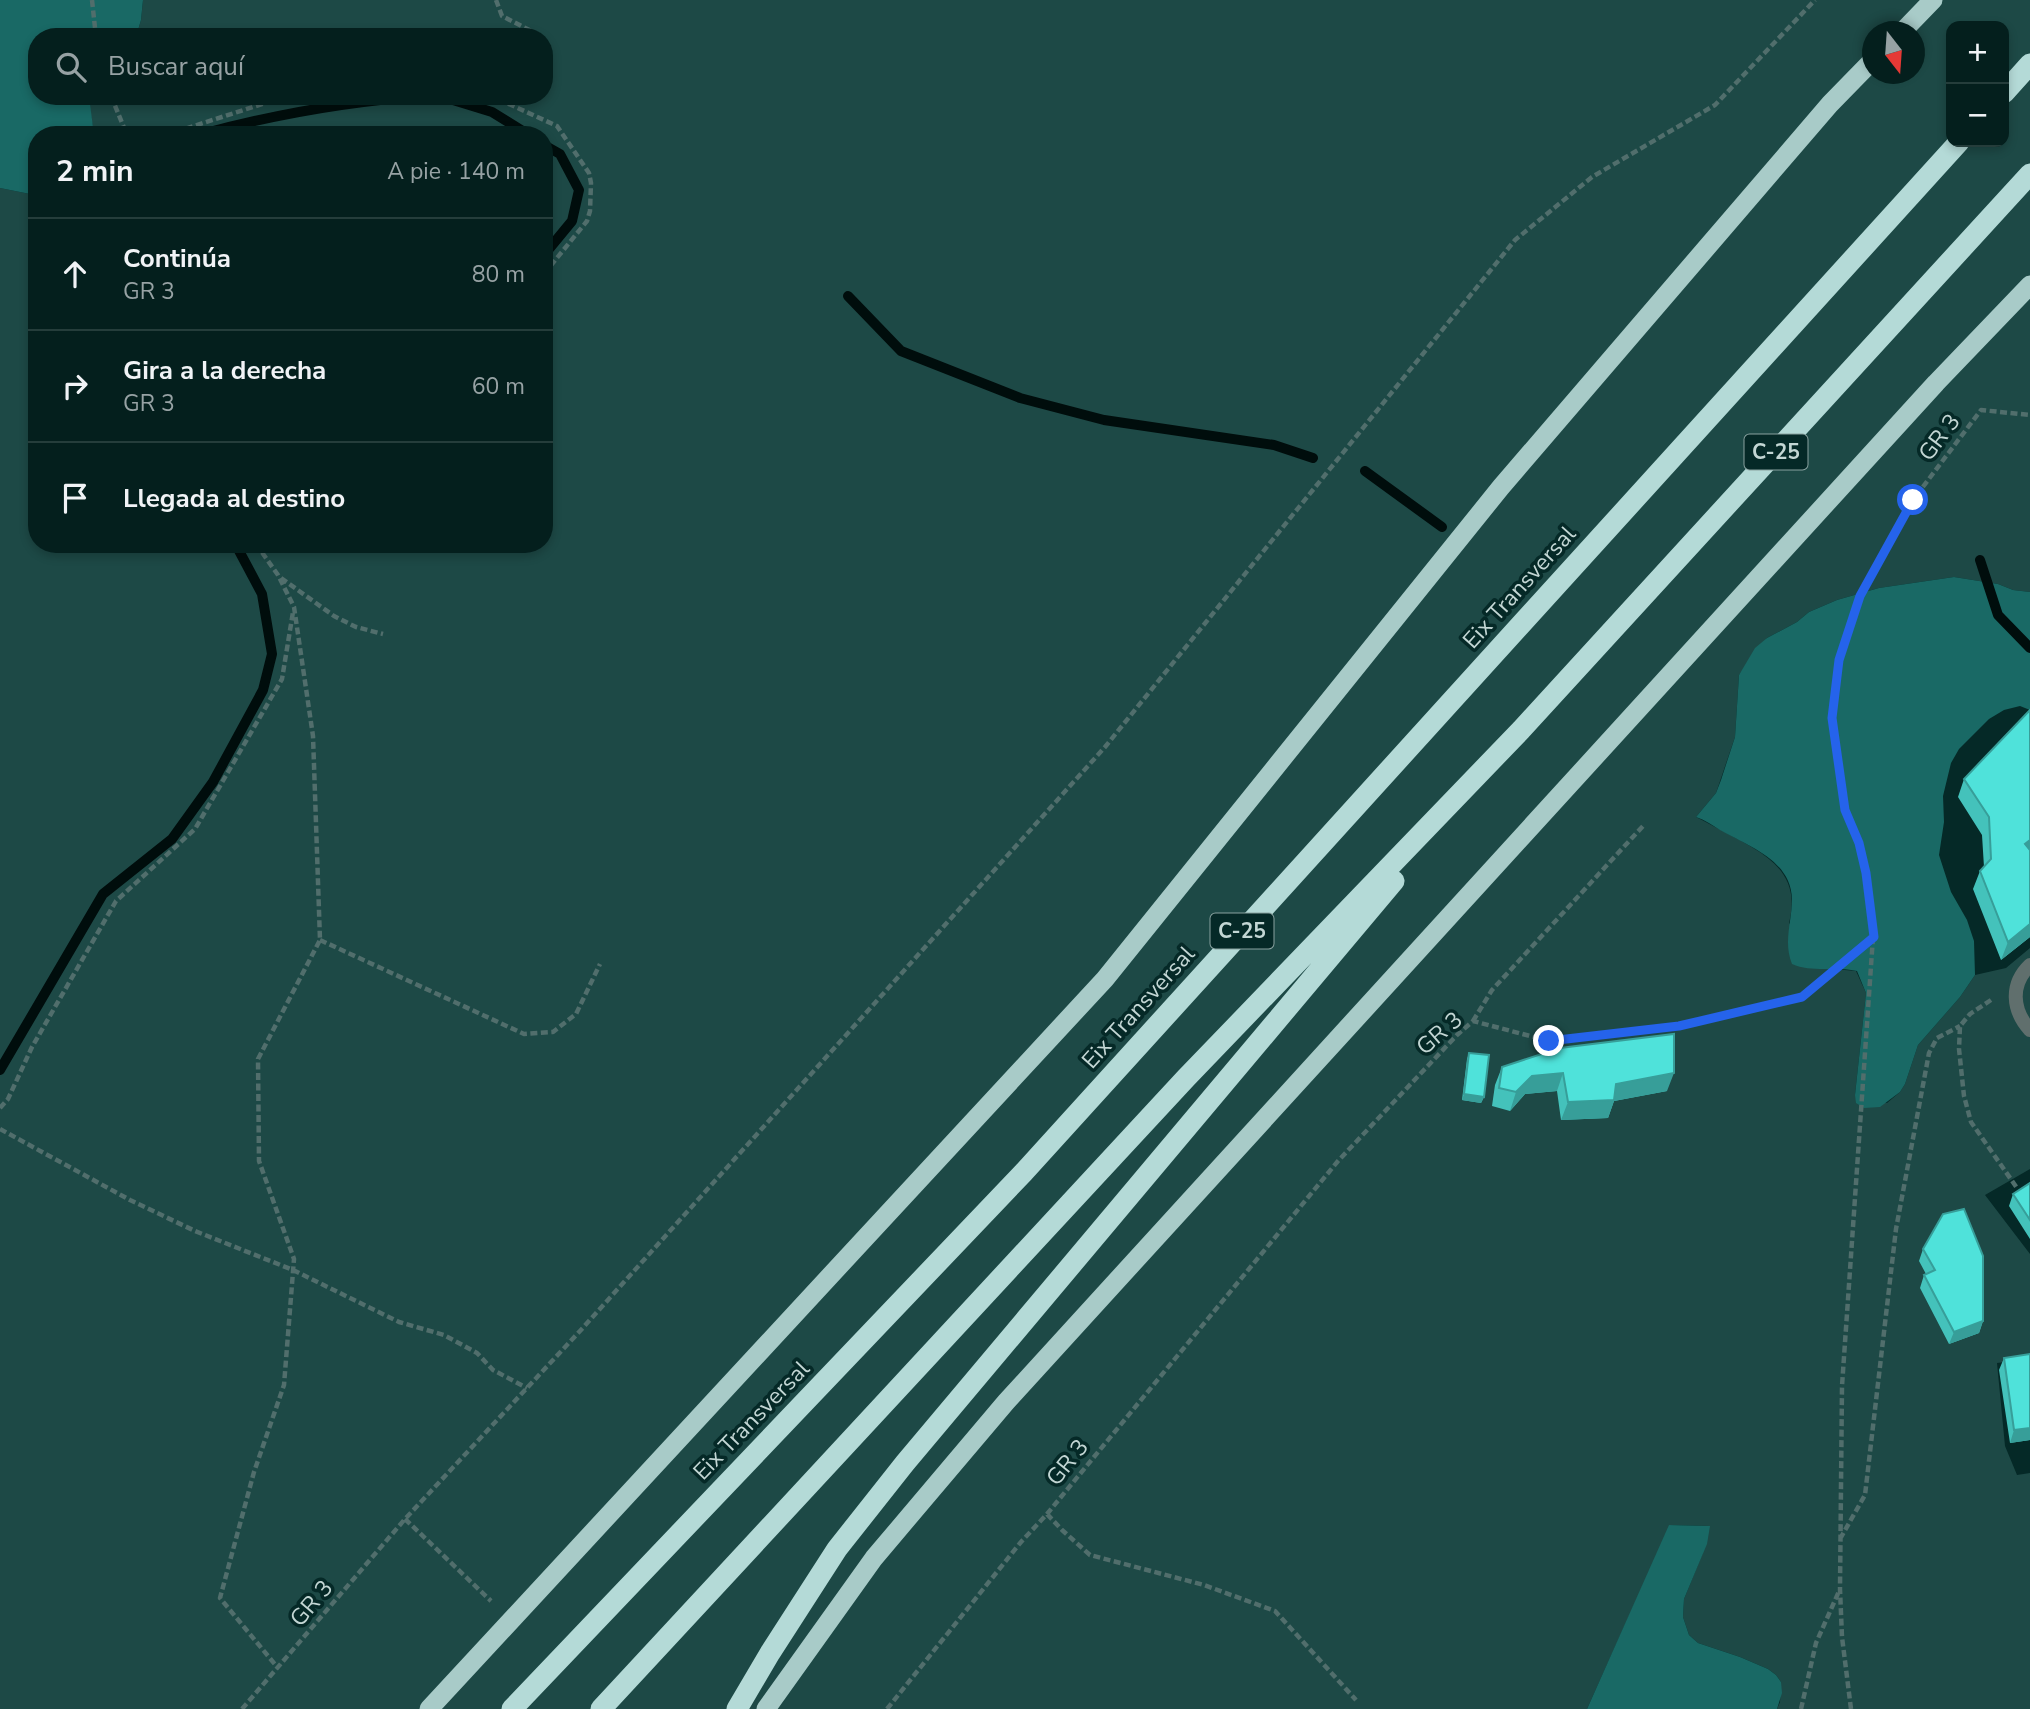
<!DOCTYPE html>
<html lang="es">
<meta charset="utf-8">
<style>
:root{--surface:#041f1d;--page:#122c2a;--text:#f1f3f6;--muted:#97a2a4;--line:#253d3b}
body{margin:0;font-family:"Nunito Sans",sans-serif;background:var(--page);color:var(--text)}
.controls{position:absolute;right:21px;top:21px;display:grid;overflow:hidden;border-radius:14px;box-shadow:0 4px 10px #0003}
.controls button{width:63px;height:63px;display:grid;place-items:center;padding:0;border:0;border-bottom:2px solid var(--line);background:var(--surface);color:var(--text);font:35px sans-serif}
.compass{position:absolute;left:1862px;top:21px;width:63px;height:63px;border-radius:50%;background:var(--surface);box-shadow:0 4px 10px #0003;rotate:163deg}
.stop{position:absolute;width:21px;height:21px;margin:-16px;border:5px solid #2563eb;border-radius:50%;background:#fff}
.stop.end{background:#2563eb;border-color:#fff;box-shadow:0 2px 7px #0008}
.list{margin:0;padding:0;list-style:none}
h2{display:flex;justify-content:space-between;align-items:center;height:91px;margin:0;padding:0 28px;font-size:30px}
h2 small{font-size:23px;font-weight:400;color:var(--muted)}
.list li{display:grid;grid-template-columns:46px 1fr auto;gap:21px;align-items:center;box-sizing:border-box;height:112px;padding:0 28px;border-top:2px solid var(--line)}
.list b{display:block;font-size:26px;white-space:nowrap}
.list p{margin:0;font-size:23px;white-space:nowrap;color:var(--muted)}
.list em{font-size:23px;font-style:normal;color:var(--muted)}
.icon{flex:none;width:38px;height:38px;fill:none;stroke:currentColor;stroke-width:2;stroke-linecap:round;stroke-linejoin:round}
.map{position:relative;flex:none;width:2030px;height:1709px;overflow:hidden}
.search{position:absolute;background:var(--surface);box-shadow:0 4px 10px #0003;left:28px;top:28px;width:525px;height:77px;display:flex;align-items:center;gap:18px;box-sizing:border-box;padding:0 24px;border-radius:28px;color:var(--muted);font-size:26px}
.panel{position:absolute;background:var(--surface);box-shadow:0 4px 10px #0003;left:28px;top:126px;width:525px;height:427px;border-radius:28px}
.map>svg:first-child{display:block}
.green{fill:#1d4946;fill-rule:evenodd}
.forest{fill:#196965}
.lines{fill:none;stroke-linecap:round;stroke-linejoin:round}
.stream{stroke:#000d0c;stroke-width:10}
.path{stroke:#516e6c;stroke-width:4.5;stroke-dasharray:7 3.5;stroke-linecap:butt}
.service{stroke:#606f6d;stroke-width:14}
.trunk{stroke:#a8cbc8;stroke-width:19}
.motorway{stroke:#b4dad7;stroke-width:21}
.wall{fill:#44c2bb}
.shaded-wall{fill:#379e99}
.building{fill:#4fe2da;stroke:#379e99;stroke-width:2}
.route{stroke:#2563eb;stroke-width:9}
.labels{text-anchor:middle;stroke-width:7;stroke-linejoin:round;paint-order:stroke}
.shield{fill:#052927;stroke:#8aa2a0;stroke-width:2}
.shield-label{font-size:21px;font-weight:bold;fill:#c3d6d4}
.street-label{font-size:23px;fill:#c3d6d4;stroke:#052927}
</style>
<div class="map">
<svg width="2030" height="1709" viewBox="0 0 2030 1709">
<rect width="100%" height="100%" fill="#052927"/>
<path class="green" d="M143 0H2030V592L2013 590 1998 584 1954 577 1879 588 1837 600 1809 612 1797 622 1767 638 1739 675 1735 737 1716 793 1696 817C1705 821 1712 826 1721 830 1760 852 1803 868 1789 923L1823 968 1856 971 1866 993 1855 1095 1887 1103 1900 1092 1905 1084 1918 1045 1960 997 1975 975 2006 968 2030 948V1169L1985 1195 2030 1254V1359L1997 1363 2005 1446 2017 1475 2030 1473V1709H1777L1780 1702 1781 1682 1776 1675 1768 1669 1740 1657 1698 1643 1689 1635 1683 1617 1684 1599 1702 1555 1709 1526 1670 1525 1587 1709H0V188L30 194 37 197V544H544V135H94L88 97 544 96V37H136L141 20ZM1951 26H2004V142H1951ZM1872 32H1914V74H1872Z"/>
<path class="forest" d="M0 0H143L141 20 136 37H37V96H89L94 135H37V197L30 194 0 188Z
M1954 577 1998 584 2013 590 2030 592V710L2020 706 2004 710 1989 719 1959 749 1951 763 1943 796 1944 822 1939 855 1951 892 1967 920 1974 941 1975 975 1960 997 1918 1045 1905 1084 1900 1092 1880 1107 1864 1108 1856 1103 1855 1095 1866 993 1857 971C1835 966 1812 973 1792 964 1783 942 1792 921 1792 899 1791 860 1748 846 1720 830 1712 825 1705 820 1696 817L1716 793 1721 780 1735 737 1739 675 1755 648 1767 638 1797 622 1809 612 1837 600 1879 588Z
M1669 1525 1710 1526 1707 1544 1684 1599 1683 1617 1689 1635 1698 1643 1740 1657 1768 1669 1776 1675 1781 1682 1782 1693 1777 1709H1587Z"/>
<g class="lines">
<path class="stream" d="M440 96 492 112 529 135
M198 135C272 115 350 101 426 96
M544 145 560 154 579 190 572 221 544 255
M848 296 901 351 1020 398 1104 420 1274 445 1313 458
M1365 471 1442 527
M1980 560 1998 615 2030 648
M0 1070 103 894 172 839 213 782 263 690 272 654 262 594 237 547"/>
<path class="path" d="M92 0 96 37
M496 0 502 16 539 35
M111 96 127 135
M478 96 496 98 557 126 589 173 591 183 590 211 587 221 544 274
M166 135 287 96
M256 544 278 575 294 607 313 736 320 940 258 1059 259 1161 294 1259 284 1385 254 1472 220 1598 278 1668
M281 578 334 616 356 627 383 634
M320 940 524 1034 553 1032 576 1014 600 964
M1991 1000 1970 1014 1960 1026 1959 1049 1964 1096 1971 1122 2017 1188
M1473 1021 1492 990 1643 826
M0 1108 8 1099 32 1047 116 901 195 829 282 679 293 612
M0 1129 130 1200 195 1231 293 1270 399 1322 444 1335 477 1353 493 1370 527 1388
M1047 1514 1062 1530 1090 1555 1204 1585 1275 1611 1356 1700
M405 1519 491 1601
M1840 1539 1865 1495 1896 1229 1929 1053 1937 1038 1960 1026
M242 1709 405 1519 580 1331 1105 747 1515 240 1592 177 1715 105 1815 0
M887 1709 1021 1542 1047 1514 1338 1161 1457 1035 1473 1021 1549 1041 1679 1026 1802 997 1873 938
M1801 1709 1816 1643 1840 1589
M1851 1709 1842 1637 1840 1589 1842 1386 1873 937 1866 873 1859 843 1845 810 1832 718 1839 660 1860 596 1913 500 1981 410 2030 415"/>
<path class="service" d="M2030 965C2010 984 2012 1010 2030 1030"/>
<path class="trunk" d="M1902 32 1933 0
M429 1709 1105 979 1501 487 1830 104 1872 61
M766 1709 874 1558 1006 1402 1936 383 2030 285"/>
<path class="motorway" d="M2004 93 2030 64
M512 1709 1024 1172 1959 142
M601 1709 1186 1078 1521 730 2030 174
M737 1709 770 1653 837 1549 905 1463 1394 881"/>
</g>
<path class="wall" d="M2030 710V937L2001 960 1973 889 1980 871 1984 867 1982 835 1958 797 1964 779Z
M1560 1048 1667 1091 1614 1101 1608 1118 1561 1120 1557 1091 1525 1094 1510 1111 1492 1106 1495 1085 1502 1067Z
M1469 1053 1484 1097 1481 1103 1462 1100 1467 1059Z
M2030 1183V1239L2009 1206 2013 1194Z
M1923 1249 1983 1321 1979 1333 1949 1344 1920 1288 1924 1275 1926 1274 1919 1261Z
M2030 1354V1440L2010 1443 1999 1370 2004 1358Z"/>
<path class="shaded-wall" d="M2030 840V853L2025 844Z
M2030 924V937L2001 960 2008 942Z
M1563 1073 1557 1091 1525 1094 1510 1111 1516 1092 1532 1076Z
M1674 1073 1667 1091 1614 1101 1608 1118 1561 1120 1568 1102 1616 1084Z
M1464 1094 1484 1097 1481 1103 1462 1100Z
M1983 1321 1979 1333 1949 1344 1954 1332Z
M2030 1428V1440L2010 1443 2014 1430Z"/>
<path class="building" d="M2030 710V840L2025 844 2030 850V924L2008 942 1980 871 1991 859 1989 817 1964 779Z
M1674 1034V1073L1616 1084 1614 1100 1568 1102 1563 1073 1532 1076 1516 1092 1499 1088 1502 1067 1560 1048Z
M1469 1053 1489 1055 1484 1097 1464 1094Z
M2030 1183V1220L2013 1194Z
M1964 1209 1983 1256V1321L1954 1332 1924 1275 1935 1270 1923 1249 1943 1214Z
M2030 1354V1428L2014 1430 2004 1358Z"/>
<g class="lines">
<path class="route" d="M1549 1041 1679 1026 1802 997 1874 937 1866 873 1859 843 1845 810 1832 718 1839 660 1860 596 1913 500"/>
</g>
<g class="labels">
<g class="shield">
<rect x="1744.5" y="434.5" width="63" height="35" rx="5"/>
<rect x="1210.5" y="913.5" width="63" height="35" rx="5"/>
</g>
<g class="shield-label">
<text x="1776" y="459">C-25</text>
<text x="1242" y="938">C-25</text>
</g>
<g class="street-label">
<text transform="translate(1939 437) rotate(-53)" y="8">GR 3</text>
<text transform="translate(1519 587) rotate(-48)" y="8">Eix Transversal</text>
<text transform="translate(1138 1007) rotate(-48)" y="8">Eix Transversal</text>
<text transform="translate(1439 1033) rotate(-41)" y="8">GR 3</text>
<text transform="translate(751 1420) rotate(-46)" y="8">Eix Transversal</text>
<text transform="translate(1067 1462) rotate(-51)" y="8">GR 3</text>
<text transform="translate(311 1603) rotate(-50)" y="8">GR 3</text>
</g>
</g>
</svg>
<div class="controls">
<button>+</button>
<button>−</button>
</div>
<svg class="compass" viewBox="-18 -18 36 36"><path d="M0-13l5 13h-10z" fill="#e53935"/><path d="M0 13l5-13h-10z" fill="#97a2a4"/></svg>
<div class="stop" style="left:1913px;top:500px"></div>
<div class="stop end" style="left:1549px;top:1041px"></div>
<div class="search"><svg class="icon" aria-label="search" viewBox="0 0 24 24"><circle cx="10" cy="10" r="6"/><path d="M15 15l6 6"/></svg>Buscar aquí</div>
<section class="panel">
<h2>2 min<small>A pie · 140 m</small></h2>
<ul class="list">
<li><svg class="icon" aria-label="ahead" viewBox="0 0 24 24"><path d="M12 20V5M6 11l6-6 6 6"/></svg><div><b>Continúa</b><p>GR 3</p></div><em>80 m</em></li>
<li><svg class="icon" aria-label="right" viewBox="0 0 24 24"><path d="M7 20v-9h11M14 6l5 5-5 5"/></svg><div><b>Gira a la derecha</b><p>GR 3</p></div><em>60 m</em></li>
<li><svg class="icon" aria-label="arrive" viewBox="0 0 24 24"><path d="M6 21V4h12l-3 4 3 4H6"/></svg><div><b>Llegada al destino</b></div></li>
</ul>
</section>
</div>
